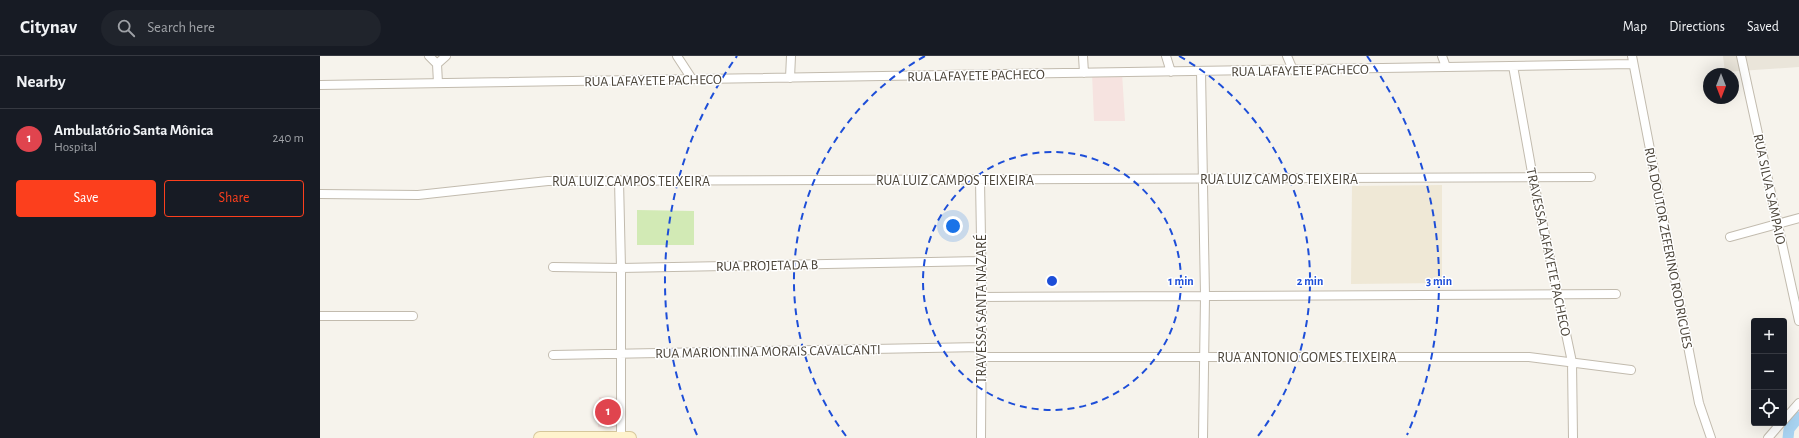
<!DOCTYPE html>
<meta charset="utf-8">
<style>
:root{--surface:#171b24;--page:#20242c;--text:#f1f3f6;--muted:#9ea1a6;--line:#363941;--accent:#fc3f1d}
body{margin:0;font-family:"Alegreya Sans",sans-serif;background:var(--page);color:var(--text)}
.controls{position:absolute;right:12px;bottom:12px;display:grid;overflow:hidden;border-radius:4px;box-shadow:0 4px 16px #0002}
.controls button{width:36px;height:36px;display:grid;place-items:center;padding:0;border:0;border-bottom:1px solid var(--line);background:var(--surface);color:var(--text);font:20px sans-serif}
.compass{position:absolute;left:1383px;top:12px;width:36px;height:36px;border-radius:50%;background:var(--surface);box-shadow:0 4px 16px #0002;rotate:180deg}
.you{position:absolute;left:633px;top:170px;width:14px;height:14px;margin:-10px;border:3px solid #fff;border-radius:50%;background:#1a73e8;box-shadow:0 0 0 6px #1a73e833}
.badge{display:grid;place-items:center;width:26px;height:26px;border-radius:50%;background:var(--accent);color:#fff;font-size:13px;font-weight:700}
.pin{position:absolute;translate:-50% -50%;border:2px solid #fff;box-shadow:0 1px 4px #0006}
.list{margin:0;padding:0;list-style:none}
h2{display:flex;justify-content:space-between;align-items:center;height:52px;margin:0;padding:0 16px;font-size:17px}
h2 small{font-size:13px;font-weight:400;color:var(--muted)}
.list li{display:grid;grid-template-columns:26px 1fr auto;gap:12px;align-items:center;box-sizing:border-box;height:60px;padding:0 16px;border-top:1px solid var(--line)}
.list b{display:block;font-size:15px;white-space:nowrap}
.list p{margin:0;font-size:13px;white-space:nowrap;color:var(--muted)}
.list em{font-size:13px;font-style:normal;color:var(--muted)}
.actions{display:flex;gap:8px;padding:12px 16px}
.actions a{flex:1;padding:9px 0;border:1px solid var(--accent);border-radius:4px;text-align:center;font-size:14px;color:var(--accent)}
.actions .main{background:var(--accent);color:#fff}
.icon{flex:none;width:22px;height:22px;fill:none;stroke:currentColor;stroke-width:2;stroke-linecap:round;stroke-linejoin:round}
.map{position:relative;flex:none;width:1479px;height:382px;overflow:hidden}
header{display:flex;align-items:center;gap:24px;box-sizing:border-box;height:56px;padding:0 20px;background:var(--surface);border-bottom:1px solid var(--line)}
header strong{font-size:19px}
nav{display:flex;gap:22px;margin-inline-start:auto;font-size:14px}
.search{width:280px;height:36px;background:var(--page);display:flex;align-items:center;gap:10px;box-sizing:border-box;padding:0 14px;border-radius:22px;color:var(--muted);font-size:15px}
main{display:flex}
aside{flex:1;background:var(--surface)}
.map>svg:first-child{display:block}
.residential{fill:#eae5da}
.education{fill:#efe8d6}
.medical{fill:#f6e3e0}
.green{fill:#d2eab5}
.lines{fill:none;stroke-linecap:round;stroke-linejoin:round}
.canal{stroke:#a9d4f2;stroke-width:11}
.street-casing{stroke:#c2bbae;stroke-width:10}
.secondary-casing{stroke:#d6c79b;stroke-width:14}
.street{stroke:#fff;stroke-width:8}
.secondary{stroke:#fff3cd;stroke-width:12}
.ring{fill:none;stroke:#1d4ed8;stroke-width:2;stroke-dasharray:7 5}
.labels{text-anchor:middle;stroke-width:3;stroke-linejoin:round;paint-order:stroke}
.street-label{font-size:14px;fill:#4b4439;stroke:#fff}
.centre{fill:#1d4ed8;stroke:#fff;stroke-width:2}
.ring-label{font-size:12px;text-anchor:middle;font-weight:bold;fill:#1d4ed8;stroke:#fff;stroke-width:3;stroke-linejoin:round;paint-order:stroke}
</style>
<header>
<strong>Citynav</strong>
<div class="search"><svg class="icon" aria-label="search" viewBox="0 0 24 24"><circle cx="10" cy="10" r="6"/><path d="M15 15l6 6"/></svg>Search here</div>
<nav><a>Map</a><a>Directions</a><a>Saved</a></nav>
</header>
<main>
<aside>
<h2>Nearby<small></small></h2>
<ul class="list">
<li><span class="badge" style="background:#e0444e">1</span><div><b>Ambulatório Santa Mônica</b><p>Hospital</p></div><em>240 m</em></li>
</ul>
<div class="actions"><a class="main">Save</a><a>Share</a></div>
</aside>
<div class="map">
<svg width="1479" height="382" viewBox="0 0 1479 382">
<rect width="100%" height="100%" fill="#f6f3ec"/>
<path class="residential" d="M1403 0H1479V11L1405 16Z"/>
<path class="education" d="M1122 129V227L1031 228 1032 130Z"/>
<path class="medical" d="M772 17H802L805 65H774Z
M279 341 297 342V371H278Z"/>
<path class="green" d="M317 154 374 155V189H317Z"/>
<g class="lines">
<path class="canal" d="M1468 382 1469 373 1479 361"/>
<defs>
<path id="street" d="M109 0 117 8 118 27
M357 0 372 23
M763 0 764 17
M846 0 851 16
M967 0 973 14
M1122 0 1126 11
M1312 0 1379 347 1391 382
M1421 0 1479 265
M117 8 126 0
M1193 10 1213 122 1252 306 1253 382
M881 15 885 240 883 382
M470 22 471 0
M0 29 1313 8
M299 124 301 212V382
M660 124 662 241 661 382
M0 138 98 139 228 125 1271 121
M1410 181 1479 162
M233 211 301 212 662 205
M662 241 1296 238
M0 260H93
M233 299 662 291
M662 301H1209L1311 314
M1464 364 1479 347
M1448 382 1461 367"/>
<path id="secondary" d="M220 382H310"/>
</defs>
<use href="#street" class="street-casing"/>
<use href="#secondary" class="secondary-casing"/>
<use href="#street" class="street"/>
<use href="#secondary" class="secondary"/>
</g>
<g class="ring">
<circle cx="732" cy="225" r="129"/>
<path d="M526 380A258 258 0 0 1 605 0M859 0A258 258 0 0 1 938 380"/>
<path d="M377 379A387 387 0 0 1 417 0M1047 0A387 387 0 0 1 1087 379"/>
</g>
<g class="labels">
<g class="street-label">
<text transform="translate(980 14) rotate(-1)" y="5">RUA LAFAYETE PACHECO</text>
<text transform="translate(656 19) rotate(-1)" y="5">RUA LAFAYETE PACHECO</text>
<text transform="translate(333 24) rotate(-1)" y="5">RUA LAFAYETE PACHECO</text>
<text x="959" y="128">RUA LUIZ CAMPOS TEIXEIRA</text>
<text x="635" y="129">RUA LUIZ CAMPOS TEIXEIRA</text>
<text x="311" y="130">RUA LUIZ CAMPOS TEIXEIRA</text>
<text transform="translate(1450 133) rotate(78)" y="5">RUA SILVA SAMPAIO</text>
<text transform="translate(1349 192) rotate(79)" y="5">RUA DOUTOR ZEFERINO RODRIGUES</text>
<text transform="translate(1229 196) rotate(78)" y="5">TRAVESSA LAFAYETE PACHECO</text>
<text transform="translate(447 209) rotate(-1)" y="5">RUA PROJETADA B</text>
<text transform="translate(661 253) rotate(-90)" y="5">TRAVESSA SANTA NAZARÉ</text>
<text transform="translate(448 295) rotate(-1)" y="5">RUA MARIONTINA MORAIS CAVALCANTI</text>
<text x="987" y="306">RUA ANTONIO GOMES TEIXEIRA</text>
</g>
</g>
<circle cx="732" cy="225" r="6" class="centre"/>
<g class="ring-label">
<text x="861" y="229">1 min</text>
<text x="990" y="229">2 min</text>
<text x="1119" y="229">3 min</text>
</g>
</svg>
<div class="controls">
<button>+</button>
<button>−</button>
<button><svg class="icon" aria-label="locate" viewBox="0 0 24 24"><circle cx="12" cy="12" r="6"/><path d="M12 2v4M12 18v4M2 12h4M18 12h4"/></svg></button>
</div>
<svg class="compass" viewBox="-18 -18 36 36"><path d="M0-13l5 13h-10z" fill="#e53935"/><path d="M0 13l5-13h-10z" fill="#9ea1a6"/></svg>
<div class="you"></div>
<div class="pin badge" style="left:288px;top:356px;background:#e0444e">1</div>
</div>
</main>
